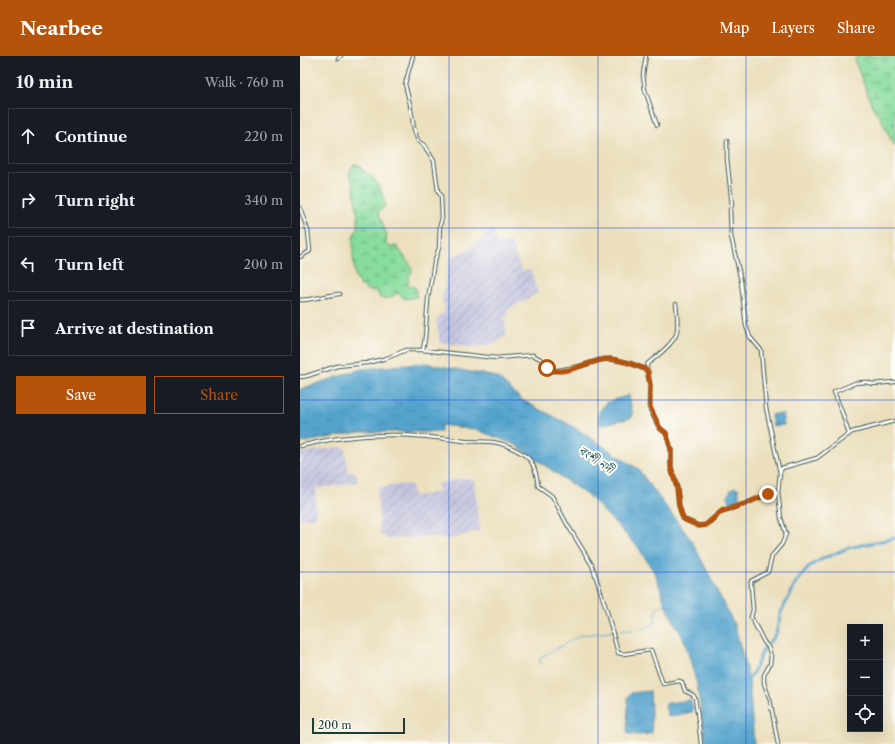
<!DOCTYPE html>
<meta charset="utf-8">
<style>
:root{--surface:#171b24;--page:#242831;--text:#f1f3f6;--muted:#9ea1a6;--line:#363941;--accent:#b45309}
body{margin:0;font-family:"Libre Caslon Text","Noto Serif Bengali",serif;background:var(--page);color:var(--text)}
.controls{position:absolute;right:12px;bottom:12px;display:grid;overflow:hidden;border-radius:0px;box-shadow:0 4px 16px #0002}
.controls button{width:36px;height:36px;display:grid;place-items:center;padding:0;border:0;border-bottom:1px solid var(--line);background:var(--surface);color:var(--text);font:20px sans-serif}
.scale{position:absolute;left:12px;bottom:10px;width:93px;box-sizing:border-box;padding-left:4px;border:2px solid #1f3d34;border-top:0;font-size:11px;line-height:14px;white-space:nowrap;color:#1f3d34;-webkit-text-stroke:3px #fdfcf7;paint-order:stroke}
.stop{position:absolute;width:12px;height:12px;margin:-9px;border:3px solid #b45309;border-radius:50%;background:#fff}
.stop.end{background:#b45309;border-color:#fff;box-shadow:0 1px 4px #0008}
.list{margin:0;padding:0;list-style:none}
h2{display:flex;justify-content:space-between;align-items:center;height:52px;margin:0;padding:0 16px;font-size:17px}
h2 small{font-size:13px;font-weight:400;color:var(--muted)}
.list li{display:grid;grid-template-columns:26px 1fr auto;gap:12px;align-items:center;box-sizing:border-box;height:56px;margin:0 8px 8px;padding:0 8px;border:1px solid var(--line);border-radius:0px}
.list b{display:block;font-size:15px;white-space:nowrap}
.list em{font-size:13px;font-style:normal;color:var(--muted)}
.actions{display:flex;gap:8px;padding:12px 16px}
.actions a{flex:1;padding:9px 0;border:1px solid var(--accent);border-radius:0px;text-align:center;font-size:14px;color:var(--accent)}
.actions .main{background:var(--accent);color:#fff}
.icon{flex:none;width:22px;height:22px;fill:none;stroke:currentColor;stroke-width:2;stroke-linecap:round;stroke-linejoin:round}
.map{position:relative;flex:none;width:595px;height:688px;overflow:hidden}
header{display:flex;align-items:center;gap:24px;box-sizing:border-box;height:56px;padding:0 20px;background:var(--accent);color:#fff}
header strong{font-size:19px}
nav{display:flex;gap:22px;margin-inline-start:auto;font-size:14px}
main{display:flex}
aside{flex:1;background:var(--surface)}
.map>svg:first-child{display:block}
.industrial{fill:url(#industrial-furrows)}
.wetland{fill:url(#wetland-marsh);stroke:#548c69}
.water{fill:url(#water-ripples);stroke:#397080}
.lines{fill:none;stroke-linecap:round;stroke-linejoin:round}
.stream{stroke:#53a3cd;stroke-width:1}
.canal{stroke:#53a3cd;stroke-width:3}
.street-casing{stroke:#3e5549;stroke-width:4.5}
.street{stroke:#fff;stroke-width:2.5}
.route{stroke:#b45309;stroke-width:5}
.grid{fill:none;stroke:#1d4ed8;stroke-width:1;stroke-opacity:0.55}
.labels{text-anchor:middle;stroke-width:4;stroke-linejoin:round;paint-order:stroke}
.water-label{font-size:12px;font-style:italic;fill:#31616a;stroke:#fdfcf7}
</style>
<header>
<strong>Nearbee</strong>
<nav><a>Map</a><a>Layers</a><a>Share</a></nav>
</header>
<main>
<aside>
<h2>10 min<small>Walk · 760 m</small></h2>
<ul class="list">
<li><svg class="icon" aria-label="ahead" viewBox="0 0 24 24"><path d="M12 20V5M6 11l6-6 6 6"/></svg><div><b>Continue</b></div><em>220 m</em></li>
<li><svg class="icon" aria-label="right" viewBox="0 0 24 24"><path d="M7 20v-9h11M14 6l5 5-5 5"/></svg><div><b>Turn right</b></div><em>340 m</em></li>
<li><svg class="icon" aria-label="left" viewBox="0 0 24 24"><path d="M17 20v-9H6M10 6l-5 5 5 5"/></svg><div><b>Turn left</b></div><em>200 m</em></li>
<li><svg class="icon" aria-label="arrive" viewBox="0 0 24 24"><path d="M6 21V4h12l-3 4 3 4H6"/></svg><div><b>Arrive at destination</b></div></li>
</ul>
<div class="actions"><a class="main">Save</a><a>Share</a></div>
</aside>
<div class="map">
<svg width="595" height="688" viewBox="0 0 595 688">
<defs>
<pattern id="industrial-furrows" width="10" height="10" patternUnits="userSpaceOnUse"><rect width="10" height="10" fill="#c1c2dd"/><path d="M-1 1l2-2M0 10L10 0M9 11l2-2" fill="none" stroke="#9c9fb4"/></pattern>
<pattern id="wetland-marsh" width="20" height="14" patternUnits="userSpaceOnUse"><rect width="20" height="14" fill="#88dc9e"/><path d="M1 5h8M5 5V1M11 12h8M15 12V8" fill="none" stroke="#6fb482"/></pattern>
<pattern id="water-ripples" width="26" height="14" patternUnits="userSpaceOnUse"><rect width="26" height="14" fill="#53a3cd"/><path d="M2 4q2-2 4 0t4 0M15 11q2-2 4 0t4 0" fill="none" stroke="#4486a7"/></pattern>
</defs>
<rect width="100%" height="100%" fill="#fdfcf7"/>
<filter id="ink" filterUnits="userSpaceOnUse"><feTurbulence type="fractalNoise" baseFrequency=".025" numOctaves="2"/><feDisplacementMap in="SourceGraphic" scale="8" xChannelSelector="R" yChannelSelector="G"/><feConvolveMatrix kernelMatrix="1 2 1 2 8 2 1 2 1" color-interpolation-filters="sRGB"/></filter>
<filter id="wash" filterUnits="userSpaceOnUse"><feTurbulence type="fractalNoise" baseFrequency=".012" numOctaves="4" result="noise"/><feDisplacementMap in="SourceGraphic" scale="16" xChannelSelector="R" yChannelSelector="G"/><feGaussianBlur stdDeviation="0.9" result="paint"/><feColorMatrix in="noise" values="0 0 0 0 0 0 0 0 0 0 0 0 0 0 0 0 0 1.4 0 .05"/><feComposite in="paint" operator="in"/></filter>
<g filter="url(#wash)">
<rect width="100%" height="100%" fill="#ebdfbd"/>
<path class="industrial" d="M192 174 197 188H202L210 186 222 215 230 214 238 237 207 254 208 260 204 262 207 279 199 285 185 290 169 291 140 286 136 265 140 259 145 256V249L142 245 145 225 151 201 166 195Z
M40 391 45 392 48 416 57 417V426L20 432 16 429V460L14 462 0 463V397Z
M169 422 174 425 180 474 151 483 125 481 86 483 83 479H80L77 434 79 432 89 430 110 428 114 440 123 439 138 436 137 428 153 424Z"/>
<path class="wetland" d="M556 0H595V89L594 90 580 61 573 52 555 6Z
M55 108 60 110C63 116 67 117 72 121 77 125 86 144 85 150L78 156 87 179 86 187 89 191 97 190 111 210 112 216 109 220 108 229 115 231 117 241 104 243 100 238 98 237C92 241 87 244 80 242L76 234 71 235 66 234 64 230H60L55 220 53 200V181L58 171V162L53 126 50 122C49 116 51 112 55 108Z"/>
<path class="water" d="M125 307 197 321 222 344 274 371 338 413 392 485 435 570 449 624 454 688H406L397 629 385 586 365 548 356 519 338 491 291 442 216 389 175 373 141 369V376H60L0 387V333L61 313Z
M329 339 333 360 331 362 300 369 299 357C306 343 316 344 329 339Z
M472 358H483L484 369 473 370 471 360Z
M434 431 438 432 439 436V446L435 449 430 447 428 440 431 433Z
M350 635 352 677C345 679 334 680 327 677L328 641 331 637Z
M390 644 393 652 392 656 368 661 365 650 367 647Z"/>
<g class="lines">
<path class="stream" d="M313 575C326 574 346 575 356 566L355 559 358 551 366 547
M240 608V602L243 600 281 579 311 576"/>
<path class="canal" d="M469 587 476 578 481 556 496 527 510 510 520 504 548 492 595 482
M446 626C456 617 458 602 465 591"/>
</g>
</g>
<g filter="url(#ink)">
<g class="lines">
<defs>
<path id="street" d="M113 0 105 28 110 48 114 73 118 85 124 89 134 105 138 135 141 140 142 162 140 169 139 192 134 207 128 243 125 282 123 294
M346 0 343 19 345 34 357 69
M38 3 41 0
M427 85V103L432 149 430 154 431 180 441 225 446 270 450 281 461 294 466 352 480 417
M0 152 8 175 10 195 0 201
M0 244C14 244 26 239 40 238
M347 314V308C355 302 372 288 376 279 379 271 377 257 376 248
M0 321 7 320 37 310 67 307 87 302 106 294H123L196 302 233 299 242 304 247 312 254 315 280 310 300 304 310 303 330 307 348 315 350 329 349 351 359 372 366 377 371 393V411L377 432 379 449 383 463 399 470 406 469 422 455 445 448 463 440 478 436
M549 378 542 356 534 336 555 327 565 326 573 328 595 326
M0 390C28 383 59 379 88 379 113 378 139 382 164 385 173 386 183 385 192 386 203 387 219 394 228 402 235 408 237 421 238 430L252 440 267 468 292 509 306 552 318 597 323 598 351 594 363 628 379 625 382 626 385 635 393 639 395 642 399 670 401 688
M478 688 470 644 464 627V619L470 608 471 600 468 591 464 586 451 561 453 554 451 528V525L468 516 472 500 482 488 486 478 481 462 478 436 480 417 482 412 517 402 552 376 595 365"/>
</defs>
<use href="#street" class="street-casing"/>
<use href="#street" class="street"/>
</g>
</g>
<g class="lines" filter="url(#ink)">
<path class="route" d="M247 312C262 322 291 304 307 303 321 303 335 309 347 314L350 329V351L360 372 366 377 371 393V411L377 432 379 450 383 463 399 470 406 469 422 455 445 448 468 438"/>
</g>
<path class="grid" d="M149 0V688M298 0V688M446 0V688M0 172H595M0 344H595M0 516H595"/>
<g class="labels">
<g class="water-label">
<text transform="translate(296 404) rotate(34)" y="4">বংশী নদী</text>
</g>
</g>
</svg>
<div class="controls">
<button>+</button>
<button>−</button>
<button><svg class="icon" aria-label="locate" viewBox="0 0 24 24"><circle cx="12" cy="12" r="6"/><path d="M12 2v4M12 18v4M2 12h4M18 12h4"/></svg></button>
</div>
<div class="scale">200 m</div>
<div class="stop" style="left:247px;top:312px"></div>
<div class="stop end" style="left:468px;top:438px"></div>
</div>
</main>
